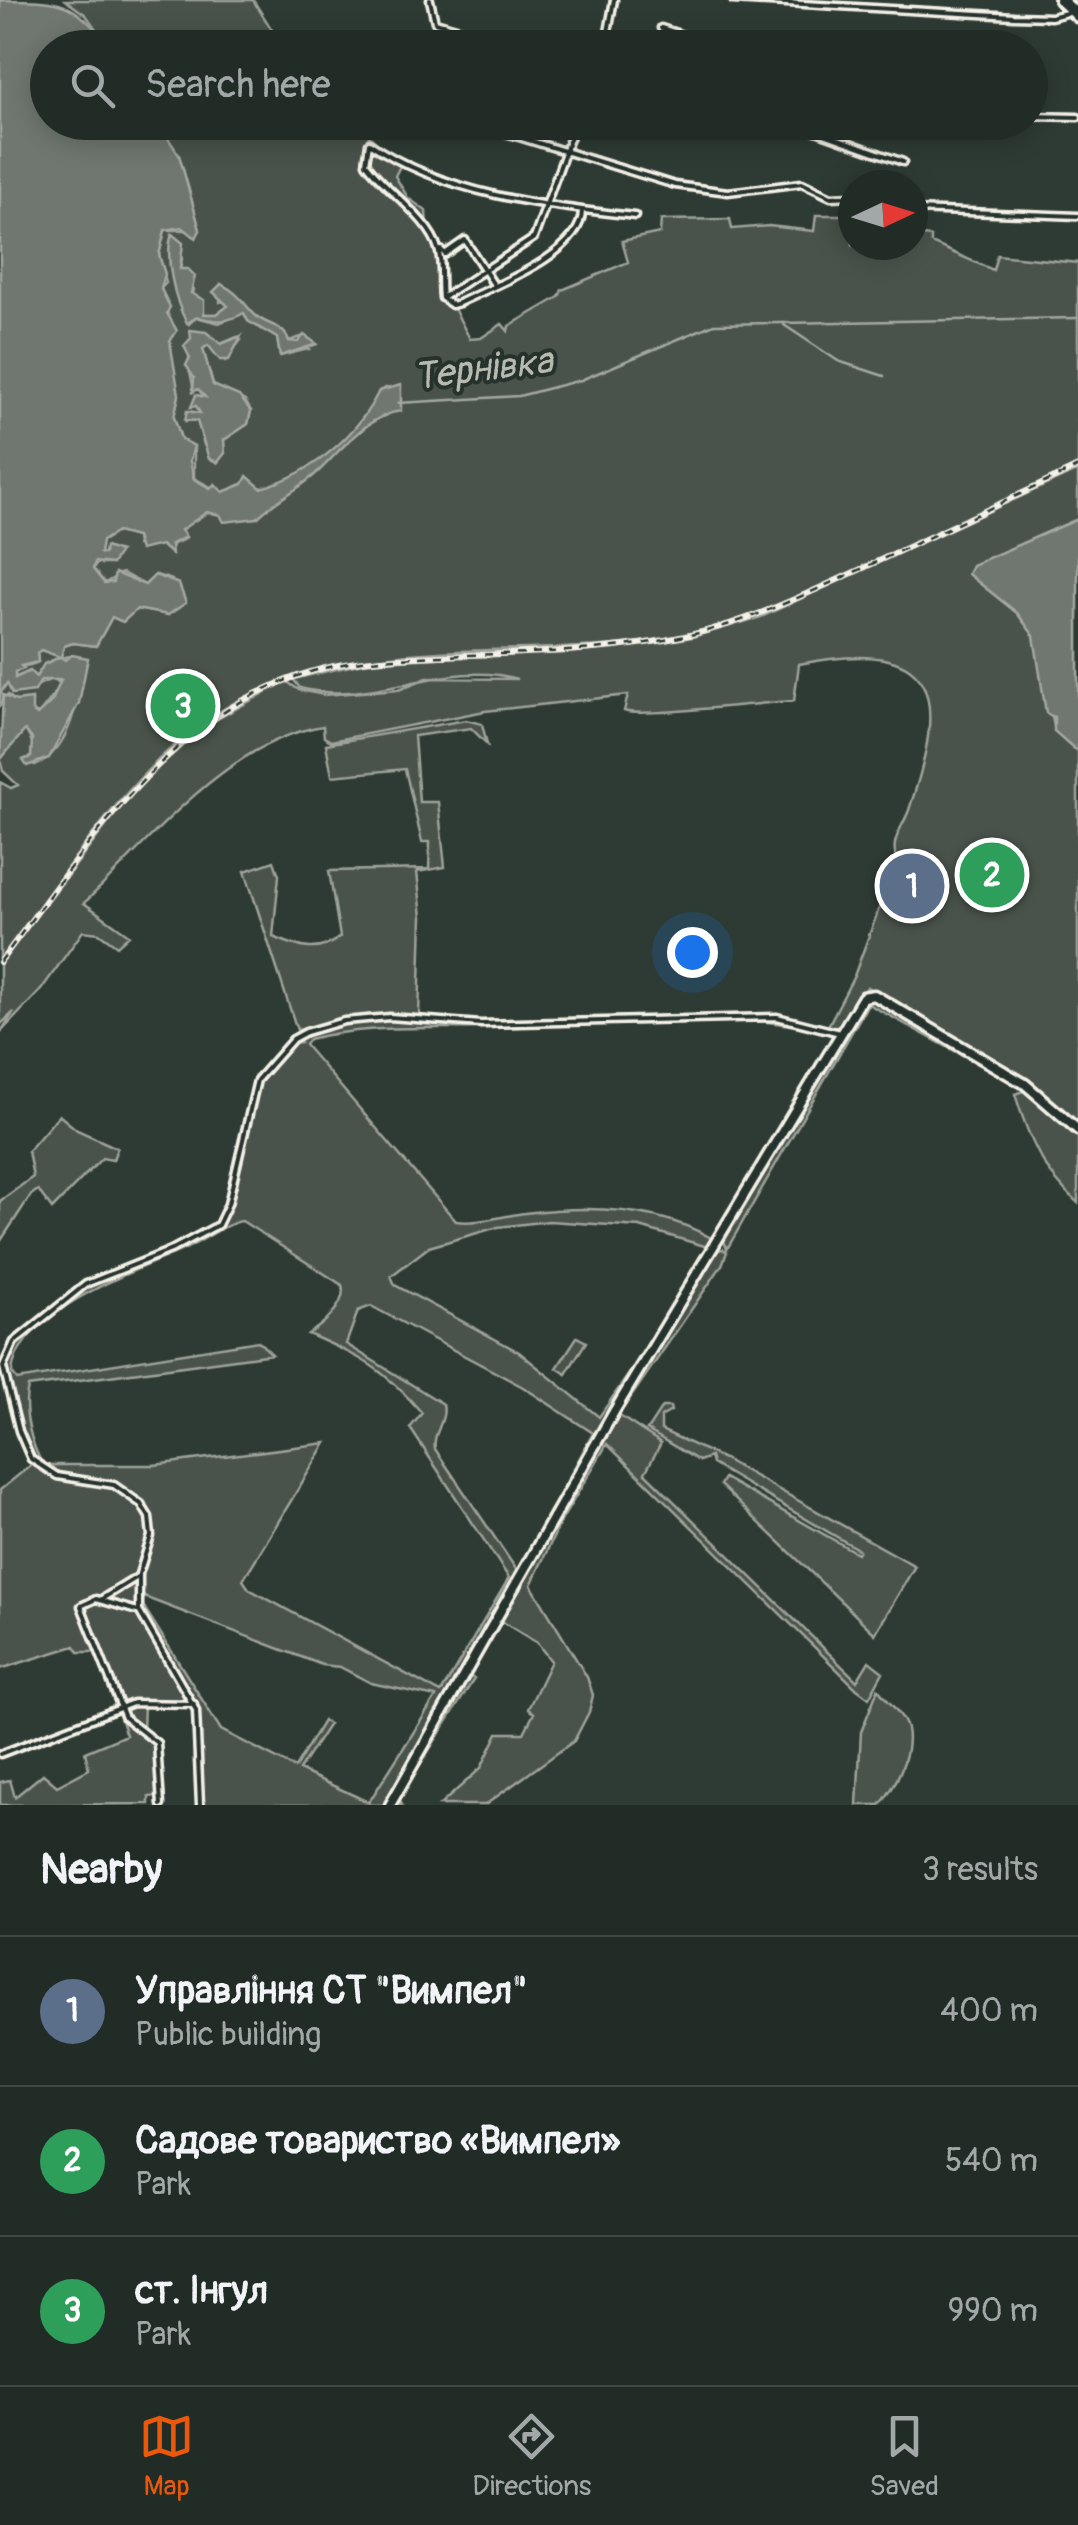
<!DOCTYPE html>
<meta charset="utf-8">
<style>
:root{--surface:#222c27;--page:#2e3833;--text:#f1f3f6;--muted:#a2a7a7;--line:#3f4844;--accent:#ea580c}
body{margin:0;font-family:Pangolin,sans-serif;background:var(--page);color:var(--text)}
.compass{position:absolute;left:838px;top:170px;width:90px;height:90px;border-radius:50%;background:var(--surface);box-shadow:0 5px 25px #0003;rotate:86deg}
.you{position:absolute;left:692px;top:952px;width:35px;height:35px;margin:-25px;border:8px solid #fff;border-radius:50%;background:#1a73e8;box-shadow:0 0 0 15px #1a73e833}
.badge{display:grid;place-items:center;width:65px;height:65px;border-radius:50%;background:var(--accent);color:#fff;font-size:32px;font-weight:700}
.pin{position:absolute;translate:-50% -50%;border:5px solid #fff;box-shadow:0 2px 10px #0006}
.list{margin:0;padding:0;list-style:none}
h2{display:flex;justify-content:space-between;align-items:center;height:130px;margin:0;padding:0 40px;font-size:42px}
h2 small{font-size:32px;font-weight:400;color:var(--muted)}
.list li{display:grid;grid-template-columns:65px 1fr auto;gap:30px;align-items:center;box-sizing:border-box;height:150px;padding:0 40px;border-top:2px solid var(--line)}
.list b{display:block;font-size:38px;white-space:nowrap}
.list p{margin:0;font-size:32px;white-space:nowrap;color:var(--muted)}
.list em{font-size:32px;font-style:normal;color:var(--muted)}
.icon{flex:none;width:55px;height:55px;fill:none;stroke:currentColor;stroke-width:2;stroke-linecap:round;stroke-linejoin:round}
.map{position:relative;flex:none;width:1078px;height:1805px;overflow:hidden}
.search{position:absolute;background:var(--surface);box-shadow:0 5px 25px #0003;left:30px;right:30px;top:30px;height:110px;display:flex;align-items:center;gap:25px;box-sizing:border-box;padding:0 35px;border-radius:55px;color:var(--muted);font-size:38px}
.sheet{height:580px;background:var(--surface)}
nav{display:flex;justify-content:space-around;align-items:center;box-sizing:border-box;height:140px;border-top:2px solid var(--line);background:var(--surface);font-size:28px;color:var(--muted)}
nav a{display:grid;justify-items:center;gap:5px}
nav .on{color:var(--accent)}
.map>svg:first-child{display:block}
.green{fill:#48524c;stroke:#9ea29a;stroke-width:2.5;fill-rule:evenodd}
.water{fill:#6f7770;stroke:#a4a8a0;stroke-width:2.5;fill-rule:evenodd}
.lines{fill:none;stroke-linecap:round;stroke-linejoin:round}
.stream{stroke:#a4a8a0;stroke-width:2.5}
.street-casing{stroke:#f4f1e8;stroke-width:11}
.secondary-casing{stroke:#f4f1e8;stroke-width:15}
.primary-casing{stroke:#f4f1e8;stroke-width:18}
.street{stroke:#26332d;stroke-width:4}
.secondary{stroke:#26332d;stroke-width:8}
.primary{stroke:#26332d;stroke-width:10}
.rail-casing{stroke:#f4f1e8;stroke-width:6}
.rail{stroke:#26332d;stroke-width:2.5;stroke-dasharray:8;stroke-linecap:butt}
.labels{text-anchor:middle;stroke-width:8;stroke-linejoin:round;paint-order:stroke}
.water-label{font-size:38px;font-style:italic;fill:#b8bab2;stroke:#26332d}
</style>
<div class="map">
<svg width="1078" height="1805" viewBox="0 0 1078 1805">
<rect width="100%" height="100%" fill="#2e3b34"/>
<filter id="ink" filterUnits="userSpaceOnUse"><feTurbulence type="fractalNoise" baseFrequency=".01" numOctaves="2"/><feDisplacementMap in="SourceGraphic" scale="20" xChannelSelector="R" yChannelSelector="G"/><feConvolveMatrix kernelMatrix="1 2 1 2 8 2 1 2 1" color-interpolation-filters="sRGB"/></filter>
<g filter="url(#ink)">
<path class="green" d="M65 0H253L283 47H109L86 15Z
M353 122 401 164 395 176 408 198 426 211 427 227 438 246 442 298 452 305 470 339 481 338 502 324 508 331 509 326 559 297 562 290 628 262 622 241 660 233 661 220 730 219 732 229 769 226 814 231 816 215H849L853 245H913V235L931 237V243L993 270 997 255 1078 263V466C1009 499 940 532 871 564 803 594 737 626 664 639 548 659 391 636 286 681L299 690 324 695 399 689 427 678 517 679C448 658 372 707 300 688L293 679 367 662 607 648 692 637 761 617 1078 470V519L973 565 974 577 1017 613 1035 636 1055 731 1078 752V1127L999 1064 867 987 840 1026H828L854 976 897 860C889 841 903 827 909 810 949 692 939 636 799 664L794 701C766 702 639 718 624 711L628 695 485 711 331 741 324 737 323 726C228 741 151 840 84 903L129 935 117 946 99 933 83 931 41 990 0 1033 14 1012 0 1025V963L137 786 193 732 285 682C159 717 79 856 0 960V782L11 788 18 785 3 771 0 760 25 729 33 744 31 757 25 759 35 765C72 750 81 694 80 658 62 651 45 667 34 678L30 671 14 678C17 662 27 669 38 662L37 652 41 650 60 656 64 646 73 643 96 646 112 617 121 621 136 609 168 615 172 580 156 575 145 585 122 573 105 583 93 569 100 560 101 564H112L113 551 106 547 104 554 99 553 102 541 117 532 136 537 137 545H161L171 554V545L185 539 180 530 208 512 249 519 291 491 370 423 392 412 386 388 379 391C369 427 303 481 266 488 257 490 260 485 252 483 243 481 231 490 222 493L194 478V446L181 439 174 417 179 395 171 363 170 322 161 288 166 283 159 255 165 230H200L179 155 158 123ZM170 252 182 259 180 269 194 290 192 297 202 300 203 314H217L228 306 226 300 220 302 221 284C238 293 241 300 252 312 264 326 282 323 289 341L301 337 309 349 280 356 277 338 248 321 244 313 219 323 196 317 189 324 176 293ZM196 331 221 344 237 337 241 340 225 361 208 345 203 349 213 385 245 401 251 411 248 424 224 440 217 462 204 445 197 420 186 421 190 411 200 414 196 395 206 397 198 389 194 391 188 362Z
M54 678 61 685 39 714 31 711 32 701H15L8 695 0 705V690L7 683 22 692Z
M466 720 482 724 487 744 471 728 414 736 419 802H438L445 867 417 872 422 917 419 1016 367 1015 297 1030 245 871 274 861 279 875 273 937C299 947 316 956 340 937L329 871 429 869 430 842H422L405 769 332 776 326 744Z
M867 998 1017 1085 868 1004 727 1249 724 1241Z
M409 1018C434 1022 460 1026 486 1026 544 1026 807 1001 837 1038L715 1236 833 1035C741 1006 611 1023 514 1027 444 1031 377 1022 309 1039L305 1045 456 1221C477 1224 503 1216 525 1213 588 1205 657 1206 713 1239L637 1366 634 1365 708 1247 640 1227 549 1221 498 1227 429 1247 391 1276 395 1285 519 1352 599 1417 633 1368 634 1372 388 1805H202L196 1707 144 1704 143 1731 156 1747 158 1796 149 1797V1804L0 1805V1782L10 1780 15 1797 43 1774 57 1786 89 1769 85 1752 126 1735 97 1652H79L75 1646 0 1669V1490L31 1465H38L20 1431 7 1386V1360L15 1344 87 1285 172 1252 220 1226 230 1205 257 1087 291 1043 301 1042 296 1038 344 1022ZM242 1221 342 1285C348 1305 320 1327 308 1334 363 1358 382 1367 422 1413L410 1428 509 1578 441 1693 249 1589 243 1580 326 1443 154 1465H43C31 1445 22 1409 28 1387L272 1354 258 1341 17 1380 12 1373C16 1312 140 1269 187 1248 205 1240 224 1224 242 1221ZM371 1306 523 1387 593 1433 518 1572 435 1449C432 1433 447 1421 443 1404L346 1344 358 1311ZM144 1597 322 1665 340 1667 371 1683 436 1697 369 1802 366 1801 299 1770 329 1724 323 1721 295 1768 221 1730 142 1604Z
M1026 1090 1078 1133V1203C1042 1171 1029 1139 1015 1094Z
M59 1115 77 1130 117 1148 113 1160 102 1158 52 1209 38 1190 31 1195 0 1242V1201L33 1177 28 1151Z
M723 1249 727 1252 722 1265 620 1413 718 1250Z
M577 1337 586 1342 566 1374 557 1368Z
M662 1407H670L671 1411 661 1417V1430L724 1459 915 1566 875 1634 720 1485 724 1478 857 1553 859 1550 712 1464 710 1457 699 1461 647 1430Z
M615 1413 661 1443 645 1473 857 1681 869 1661 883 1672 869 1698 857 1689 607 1444 561 1521 531 1585 587 1677 593 1695 589 1712 574 1741 485 1805H440L481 1768 498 1733H524L534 1713 528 1709 551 1661 537 1643 501 1621 469 1672Z
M467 1675 474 1679 399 1798 402 1805H392Z
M878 1689C887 1701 903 1714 907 1729 912 1754 895 1788 880 1805H857L861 1732Z"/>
<path class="water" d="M0 0C61 0 74 0 109 47L48 48V122L158 123 179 155 200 230 196 238 182 227 165 230 159 255 165 274 161 289 170 307 167 313 177 331 170 341 179 395 174 417 181 439 194 446 190 461 194 479 210 488 215 484 223 492 243 484 247 476 261 488C313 473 356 437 379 391L401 385V411C367 415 341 450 319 471 299 490 275 500 257 518L224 522 220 515 207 512 181 530 186 537 171 544 172 554 161 545 140 550 136 537 117 532 102 541 100 553 104 554 105 547 120 552 112 564 95 562 93 569 104 583 113 582 115 573 145 585 155 575 179 584 186 603 168 615 137 609 123 622 112 617 96 646 73 643 64 646 61 657 65 660 72 655 88 658 79 703 49 758 27 766 23 760 31 757 32 739 25 730 0 760 3 695 16 701 32 699V711L37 715 52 701 61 680H41L35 691 12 694 7 683 0 694ZM41 650 60 657 44 664 36 677 30 671 15 678V672L24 669 21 666 38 662 37 653Z
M172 234 183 243 180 269H188L195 276 191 293 204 300V314H217L228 306 213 292 221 284C238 293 241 300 252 312 264 327 282 322 289 341L298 342 304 335 317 344 280 356 277 338 248 321 244 313C224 324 216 321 197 317L187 323C175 302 164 257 172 234Z
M190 330 206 332 221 344 241 336 229 360H220L208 345 203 349 213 385 239 396 251 411 248 424 224 440 225 453 218 462 209 459 197 421 185 420 187 411 200 413 196 406 191 407 196 395 205 397 198 389 193 392 194 378 186 365 190 358 184 346 191 338Z
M1078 519V752L1054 731V717L1046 713 1034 636 1017 613 968 574 972 565Z"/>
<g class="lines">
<path class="stream" d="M784 325 838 361 884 376
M398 403 519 396 581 380 714 324 1078 318"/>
<defs>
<path id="street" d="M430 0 435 22 527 48
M733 0 1014 16 1051 17 1070 12
M661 28 723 48
M605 48 614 0
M1030 116 1078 117
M470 122 675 185 728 192 802 183 831 197 853 196
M791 122 903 162
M913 210 1078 216
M441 250 445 254 465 240 494 285
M442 298C440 282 443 264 438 249 430 219 385 190 366 163L369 143C445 195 545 206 635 216
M442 298 534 238 576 122
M442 298 452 305 459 303C493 286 582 254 582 211
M100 1600 139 1576
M137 1611 96 1599 81 1606 125 1718 157 1743 161 1805
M0 1754 133 1703 194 1704
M200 1805 196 1710 139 1611V1574L151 1536 149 1517 141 1504 114 1485 57 1476 31 1459 19 1431 3 1367 14 1342 86 1284 171 1250 218 1225 228 1204 257 1080 293 1039 306 1032 344 1021 390 1017 481 1024 777 1017 840 1033"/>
<path id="secondary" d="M390 1805 615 1410 863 997 874 995 1025 1084 1078 1130"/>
<path id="primary" d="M1061 0 1078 16"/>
</defs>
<use href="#street" class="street-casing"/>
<use href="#secondary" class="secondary-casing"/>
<use href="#primary" class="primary-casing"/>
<use href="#street" class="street"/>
<use href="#secondary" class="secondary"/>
<use href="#primary" class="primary"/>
<defs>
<path id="rail" d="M0 962C103 826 193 673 382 659 484 652 590 657 690 635 749 622 804 595 859 570 932 536 1005 501 1078 467"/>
</defs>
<use href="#rail" class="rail-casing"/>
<use href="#rail" class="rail"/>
</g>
</g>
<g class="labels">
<g class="water-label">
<text transform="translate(483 368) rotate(-7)" y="13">Тернівка</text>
</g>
</g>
</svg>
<svg class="compass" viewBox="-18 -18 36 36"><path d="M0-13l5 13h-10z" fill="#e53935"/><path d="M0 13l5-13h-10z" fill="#a2a7a7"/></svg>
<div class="you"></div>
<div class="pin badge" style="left:912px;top:886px;background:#5c6f8a">1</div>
<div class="pin badge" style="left:992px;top:875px;background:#2e9e5b">2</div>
<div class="pin badge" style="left:183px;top:706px;background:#2e9e5b">3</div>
<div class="search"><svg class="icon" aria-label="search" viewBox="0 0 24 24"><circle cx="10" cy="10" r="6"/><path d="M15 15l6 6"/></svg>Search here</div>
</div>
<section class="sheet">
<h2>Nearby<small>3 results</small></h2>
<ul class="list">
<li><span class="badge" style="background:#5c6f8a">1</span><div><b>Управління СТ &quot;Вимпел&quot;</b><p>Public building</p></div><em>400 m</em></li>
<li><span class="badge" style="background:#2e9e5b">2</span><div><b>Садове товариство «Вимпел»</b><p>Park</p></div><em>540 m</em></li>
<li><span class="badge" style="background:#2e9e5b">3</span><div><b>ст. Інгул</b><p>Park</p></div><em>990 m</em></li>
</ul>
</section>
<nav>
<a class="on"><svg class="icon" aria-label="map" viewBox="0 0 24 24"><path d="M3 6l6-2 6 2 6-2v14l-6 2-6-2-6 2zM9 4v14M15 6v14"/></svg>Map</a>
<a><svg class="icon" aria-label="directions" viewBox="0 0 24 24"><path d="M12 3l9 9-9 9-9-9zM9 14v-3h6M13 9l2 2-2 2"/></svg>Directions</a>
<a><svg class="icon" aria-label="saved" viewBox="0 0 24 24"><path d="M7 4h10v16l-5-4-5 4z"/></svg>Saved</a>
</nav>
